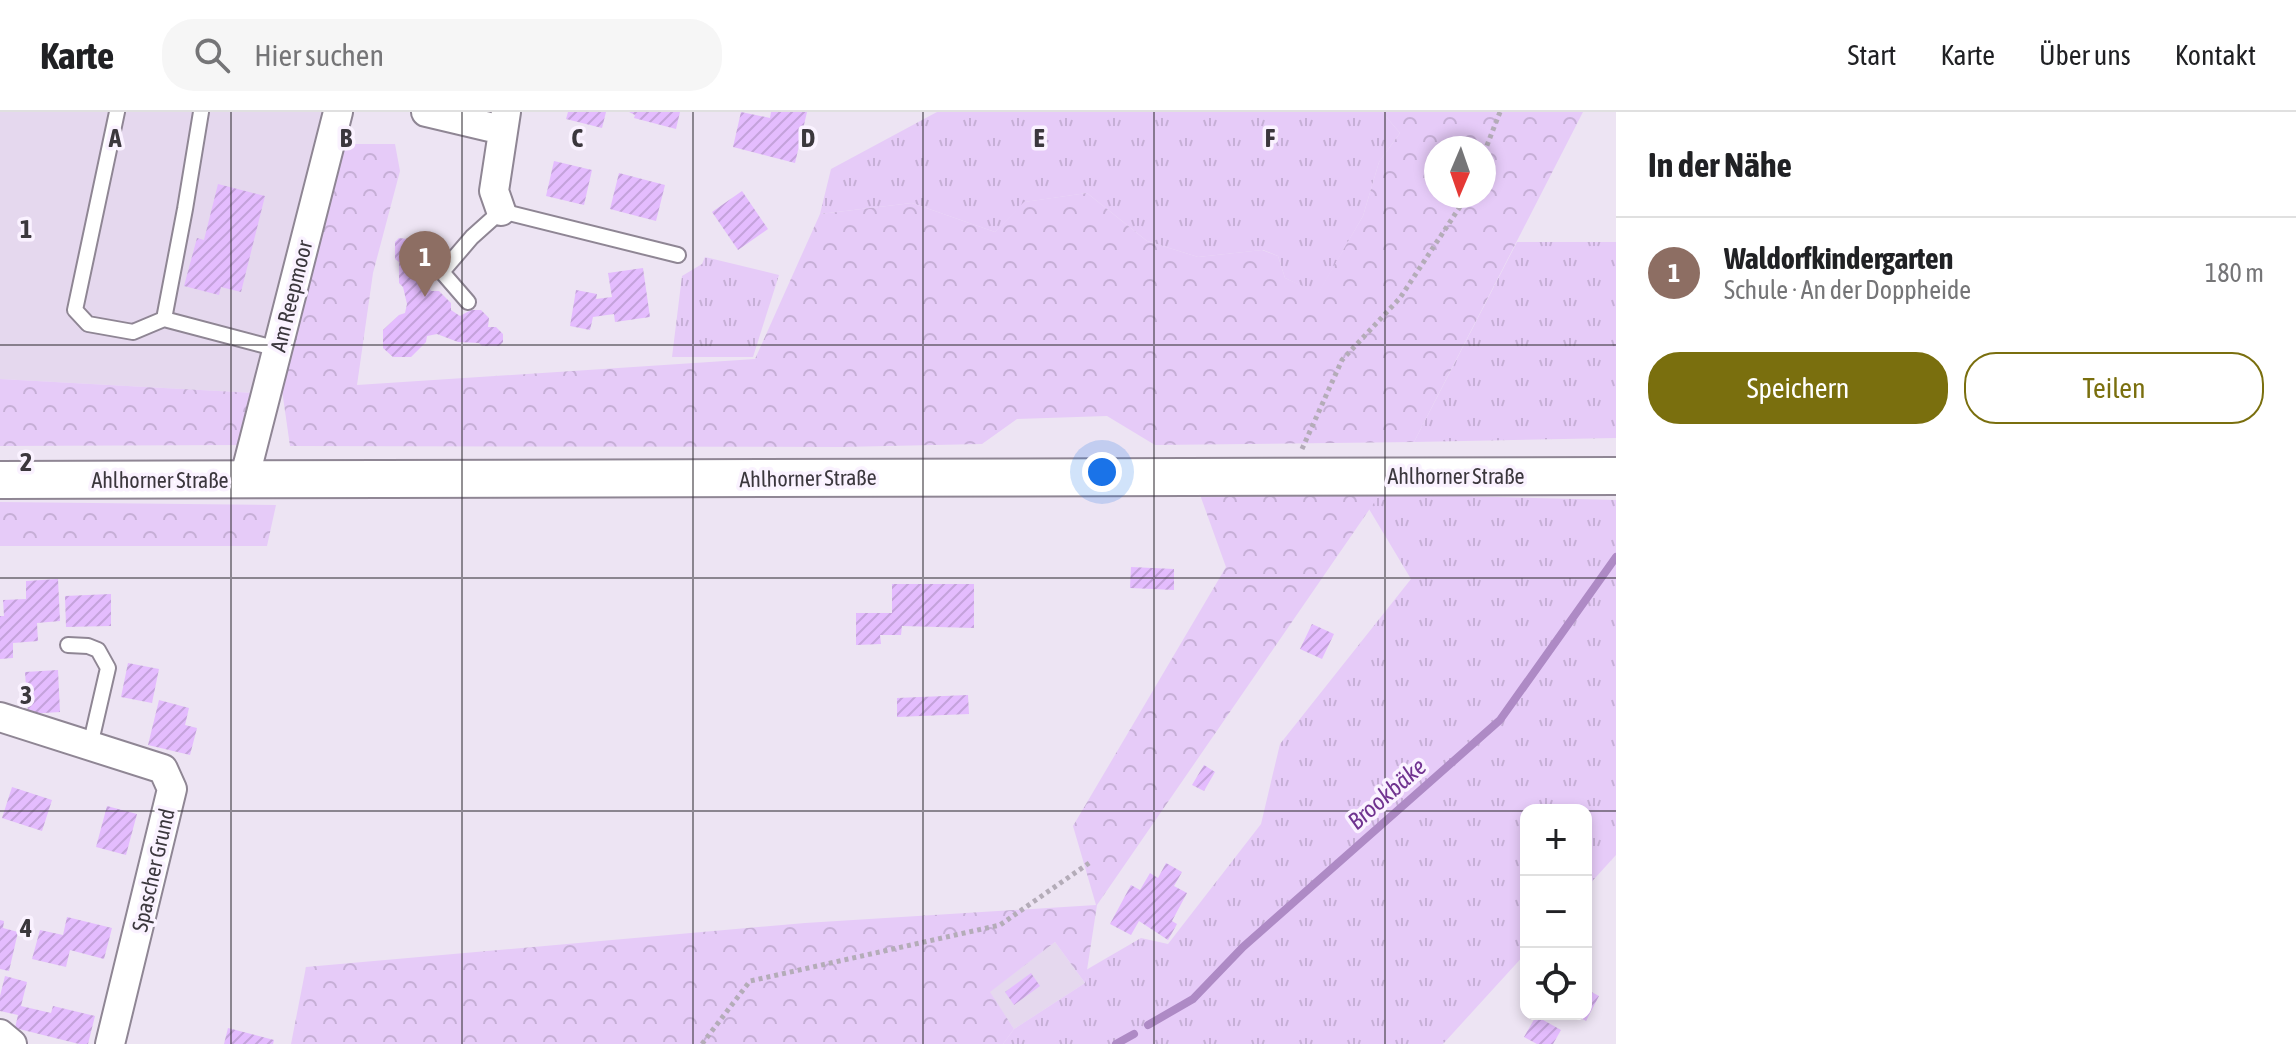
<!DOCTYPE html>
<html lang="de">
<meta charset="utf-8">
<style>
:root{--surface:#fff;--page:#f6f6f6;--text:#202124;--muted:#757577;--line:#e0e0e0;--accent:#7a6f0e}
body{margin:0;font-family:"Asap Condensed",sans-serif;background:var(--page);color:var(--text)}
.controls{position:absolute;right:24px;bottom:24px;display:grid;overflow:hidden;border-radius:16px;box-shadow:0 4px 12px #0003}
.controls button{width:72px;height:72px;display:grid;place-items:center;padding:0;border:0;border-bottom:2px solid var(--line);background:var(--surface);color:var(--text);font:40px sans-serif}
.compass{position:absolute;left:1424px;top:24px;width:72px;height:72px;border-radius:50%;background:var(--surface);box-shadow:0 4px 12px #0003;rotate:182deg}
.you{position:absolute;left:1102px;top:360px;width:28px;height:28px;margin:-20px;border:6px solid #fff;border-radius:50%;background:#1a73e8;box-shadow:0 0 0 12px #1a73e833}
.badge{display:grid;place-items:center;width:52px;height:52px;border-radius:50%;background:var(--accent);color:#fff;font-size:26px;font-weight:700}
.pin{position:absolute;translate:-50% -66px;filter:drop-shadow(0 2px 4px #0008)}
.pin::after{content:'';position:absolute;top:42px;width:28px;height:24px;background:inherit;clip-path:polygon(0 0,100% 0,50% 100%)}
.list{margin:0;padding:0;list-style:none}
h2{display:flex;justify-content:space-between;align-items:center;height:104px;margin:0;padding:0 32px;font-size:34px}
h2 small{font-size:26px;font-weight:400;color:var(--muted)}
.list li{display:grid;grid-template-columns:52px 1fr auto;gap:24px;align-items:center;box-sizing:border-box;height:112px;padding:0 32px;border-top:2px solid var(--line)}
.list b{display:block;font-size:30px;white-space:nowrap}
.list p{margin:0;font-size:26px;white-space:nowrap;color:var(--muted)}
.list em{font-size:26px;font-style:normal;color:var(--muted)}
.actions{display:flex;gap:16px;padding:24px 32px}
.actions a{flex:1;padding:18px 0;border:2px solid var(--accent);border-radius:32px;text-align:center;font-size:28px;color:var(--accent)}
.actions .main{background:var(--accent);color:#fff}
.icon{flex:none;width:44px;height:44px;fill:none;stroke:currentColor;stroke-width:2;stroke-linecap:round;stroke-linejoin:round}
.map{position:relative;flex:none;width:1616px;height:932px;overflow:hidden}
header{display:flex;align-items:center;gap:48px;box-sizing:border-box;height:112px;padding:0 40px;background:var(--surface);border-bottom:2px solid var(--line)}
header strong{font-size:38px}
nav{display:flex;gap:44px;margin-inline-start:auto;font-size:28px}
.search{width:560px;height:72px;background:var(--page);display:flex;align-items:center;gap:20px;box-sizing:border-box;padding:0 28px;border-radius:32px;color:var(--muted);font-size:30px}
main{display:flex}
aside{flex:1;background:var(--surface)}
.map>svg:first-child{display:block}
.built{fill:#e5d8ee}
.grass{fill:url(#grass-tufts)}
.forest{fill:url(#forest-crowns);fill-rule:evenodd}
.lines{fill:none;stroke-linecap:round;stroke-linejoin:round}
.stream{stroke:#ae8ac5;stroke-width:8}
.building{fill:url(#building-hatch)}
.service-casing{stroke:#8f8694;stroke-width:18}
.minor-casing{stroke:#8f8694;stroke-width:32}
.tertiary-casing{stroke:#8f8694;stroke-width:40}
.path{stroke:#b4acb8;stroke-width:5;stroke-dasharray:4 4;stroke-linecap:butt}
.service{stroke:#fff;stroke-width:14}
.minor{stroke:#fff;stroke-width:28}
.tertiary{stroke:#fff;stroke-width:36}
.grid{fill:none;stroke:#3b373d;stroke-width:2;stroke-opacity:0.55}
.labels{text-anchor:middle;stroke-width:7;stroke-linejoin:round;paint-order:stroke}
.street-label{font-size:22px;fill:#3b373d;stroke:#faf2ff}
.water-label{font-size:24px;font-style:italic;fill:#703390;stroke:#faf2ff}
.grid-label{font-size:26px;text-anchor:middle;font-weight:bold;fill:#3b373d;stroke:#faf2ff;stroke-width:7;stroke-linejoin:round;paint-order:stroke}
</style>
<header>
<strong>Karte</strong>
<div class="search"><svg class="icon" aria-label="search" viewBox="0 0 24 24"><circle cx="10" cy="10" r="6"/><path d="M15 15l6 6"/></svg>Hier suchen</div>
<nav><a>Start</a><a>Karte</a><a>Über uns</a><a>Kontakt</a></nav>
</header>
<main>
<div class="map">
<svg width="1616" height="932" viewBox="0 0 1616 932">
<defs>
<pattern id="grass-tufts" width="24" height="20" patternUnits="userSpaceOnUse" patternTransform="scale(2)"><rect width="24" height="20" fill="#e6cbf8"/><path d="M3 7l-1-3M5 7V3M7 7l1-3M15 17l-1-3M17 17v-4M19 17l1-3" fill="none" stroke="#c6afd6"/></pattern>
<pattern id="forest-crowns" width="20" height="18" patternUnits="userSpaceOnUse" patternTransform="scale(2)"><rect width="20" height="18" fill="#e6cbf8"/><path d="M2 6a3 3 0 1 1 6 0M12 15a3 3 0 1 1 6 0" fill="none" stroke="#c6afd6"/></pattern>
<pattern id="building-hatch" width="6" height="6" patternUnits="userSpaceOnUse" patternTransform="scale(2)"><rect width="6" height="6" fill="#e4bcfe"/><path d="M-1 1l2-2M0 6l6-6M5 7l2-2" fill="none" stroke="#c4a2db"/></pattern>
</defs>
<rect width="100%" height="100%" fill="#ede4f3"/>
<path class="built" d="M0 0H326L255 281 0 267Z
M1055 830 1085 871 1014 917 989 880Z"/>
<path class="grass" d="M937 0H1382L1400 21 1379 50 1363 104 1318 182 1285 166 1278 144 1263 138 1198 145 1147 129 1087 81 1025 90 995 120 912 91 820 102 831 57Z
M1517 130H1616V326L1414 330Z
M705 145 779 163 753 245H672L682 164 702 152Z
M1380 382 1616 388V743L1586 776V698H1526V841L1443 932H1003L1014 917 1085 871 1086 858 1141 826 1168 832 1261 712 1280 632 1411 467 1369 397Z"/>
<path class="forest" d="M1382 0H1583L1414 330 1155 333 1107 304 1017 307 982 332 841 335 290 334 282 278 345 32H395L400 59 373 161 357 273 755 247 820 102 912 91 995 120 1024 90 1087 81 1147 129 1198 145 1262 138 1278 144 1285 166 1318 181 1363 104 1379 50 1400 21ZM1436 36H1484V84H1436Z
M0 267 255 281 243 333 0 334Z
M1199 380 1380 382 1097 793 1085 871 1055 830 990 880 1014 917 1003 932H291L306 855 805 811 1096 793 1073 714 1226 455Z
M0 390 276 393 267 434H0Z"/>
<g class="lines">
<path class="stream" d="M1148 913 1193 887 1243 835 1500 608 1616 445
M1116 932 1134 922"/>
</g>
<path class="building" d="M568 0H606L602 16 566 7Z
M629 0H680L676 17 634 6 635 3Z
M741 0 770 6 771 0H807L795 51 733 35Z
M554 49 592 58 584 93 546 84Z
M619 61 665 73 656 109 610 97Z
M218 72 265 84 241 180 221 175 219 183 184 174 197 126 204 128Z
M742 79 768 117 738 138 712 100Z
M399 126 407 127 414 133 413 141H423L431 149V159L425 169 431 179H439L451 191V198L460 204 471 198H481L489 206 488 215H496L503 222V230L499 234H482L479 231 458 230 437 222 427 224 426 230 411 245H393L383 236V218L399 203 405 201 407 192 403 175 399 171V150L395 147V130Z
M643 156 650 205 615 210 614 202 593 205 590 218 570 214 576 178 597 182 596 187 612 185 608 161Z
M1131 455 1174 457V478L1130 476Z
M58 467 60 509 37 511 38 529 13 531V546L0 547V504H4L3 488 26 487V469Z
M892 472H974V516L902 514 901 523H880L881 532 856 533V501H892Z
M111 482V514L66 515 65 484Z
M1312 512 1334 522 1322 547 1300 537Z
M128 551 159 557 152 591 121 585Z
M58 558 60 600 28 602 25 560Z
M968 583 969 602 897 605V586Z
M159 588 189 596 185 613 197 616 190 643 148 633Z
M1204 653 1215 660 1204 679 1192 673Z
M12 675 52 688 42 719 2 706Z
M107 694 137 702 126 743 96 735Z
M1166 751 1182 760 1174 774 1187 781 1172 809 1177 812 1168 828 1139 809 1131 823 1110 812 1131 773 1140 778 1150 761 1158 766Z
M67 805 112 816 104 847 70 838 66 855 32 847 40 818 63 823Z
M0 808 4 809 3 816 18 820 9 859 0 857Z
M1031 861 1040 874 1014 893 1005 880Z
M5 864 27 870 21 894 51 901 53 894 95 904 88 932H79L15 916 18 903 0 899V884Z
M1586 877 1599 884 1586 909 1574 902H1586Z
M1536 904 1561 918 1553 932H1537L1524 925Z
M228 916 274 928 273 932H224Z"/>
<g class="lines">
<defs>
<path id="service" d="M117 0 75 198 88 212 133 220 164 207 278 237
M468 190 442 160 472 125 501 99 678 143
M164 207 185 97 201 0
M68 533 88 534 98 538 108 556 90 634"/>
<path id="minor" d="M426 0 502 18
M501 99 494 79 506 0
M244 368 338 0
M0 605 163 657 172 677 110 932
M0 922 12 932"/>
<path id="tertiary" d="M0 368 1616 364"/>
</defs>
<use href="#service" class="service-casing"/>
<use href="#minor" class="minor-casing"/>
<use href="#tertiary" class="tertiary-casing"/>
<path class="path" d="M1484 41 1500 0
M1302 337 1342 248 1400 186 1467 84
M702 932 750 869 1000 813 1092 749"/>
<use href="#service" class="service"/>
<use href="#minor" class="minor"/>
<use href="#tertiary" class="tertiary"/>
</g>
<path class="grid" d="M231 0V932M462 0V932M693 0V932M923 0V932M1154 0V932M1385 0V932M0 233H1616M0 466H1616M0 699H1526M1586 699H1616"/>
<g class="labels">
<g class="street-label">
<text transform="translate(291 184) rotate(-76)" y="8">Am Reepmoor</text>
<text x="1456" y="372">Ahlhorner Straße</text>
<text transform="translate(808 366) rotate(-1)" y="8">Ahlhorner Straße</text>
<text x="160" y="376">Ahlhorner Straße</text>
<text transform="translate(153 758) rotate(-77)" y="8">Spascher Grund</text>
</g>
<g class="water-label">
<text transform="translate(1387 682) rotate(-41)" y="8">Brookbäke</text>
</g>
</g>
<g class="grid-label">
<text x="115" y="35">A</text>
<text x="346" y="35">B</text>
<text x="577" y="35">C</text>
<text x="808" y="35">D</text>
<text x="1039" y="35">E</text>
<text x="1270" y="35">F</text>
<text x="26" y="126">1</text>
<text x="26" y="359">2</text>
<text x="26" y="592">3</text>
<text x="26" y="825">4</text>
</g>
</svg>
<div class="controls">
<button>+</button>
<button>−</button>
<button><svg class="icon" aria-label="locate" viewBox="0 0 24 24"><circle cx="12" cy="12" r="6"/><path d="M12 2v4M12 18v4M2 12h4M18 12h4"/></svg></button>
</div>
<svg class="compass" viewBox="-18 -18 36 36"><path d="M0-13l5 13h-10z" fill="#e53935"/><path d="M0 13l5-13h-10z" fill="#757577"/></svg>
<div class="you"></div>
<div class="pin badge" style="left:425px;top:185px;background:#8d6e63">1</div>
</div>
<aside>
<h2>In der Nähe<small></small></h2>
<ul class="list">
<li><span class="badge" style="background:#8d6e63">1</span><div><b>Waldorfkindergarten</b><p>Schule · An der Doppheide</p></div><em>180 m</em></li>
</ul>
<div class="actions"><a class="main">Speichern</a><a>Teilen</a></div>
</aside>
</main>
